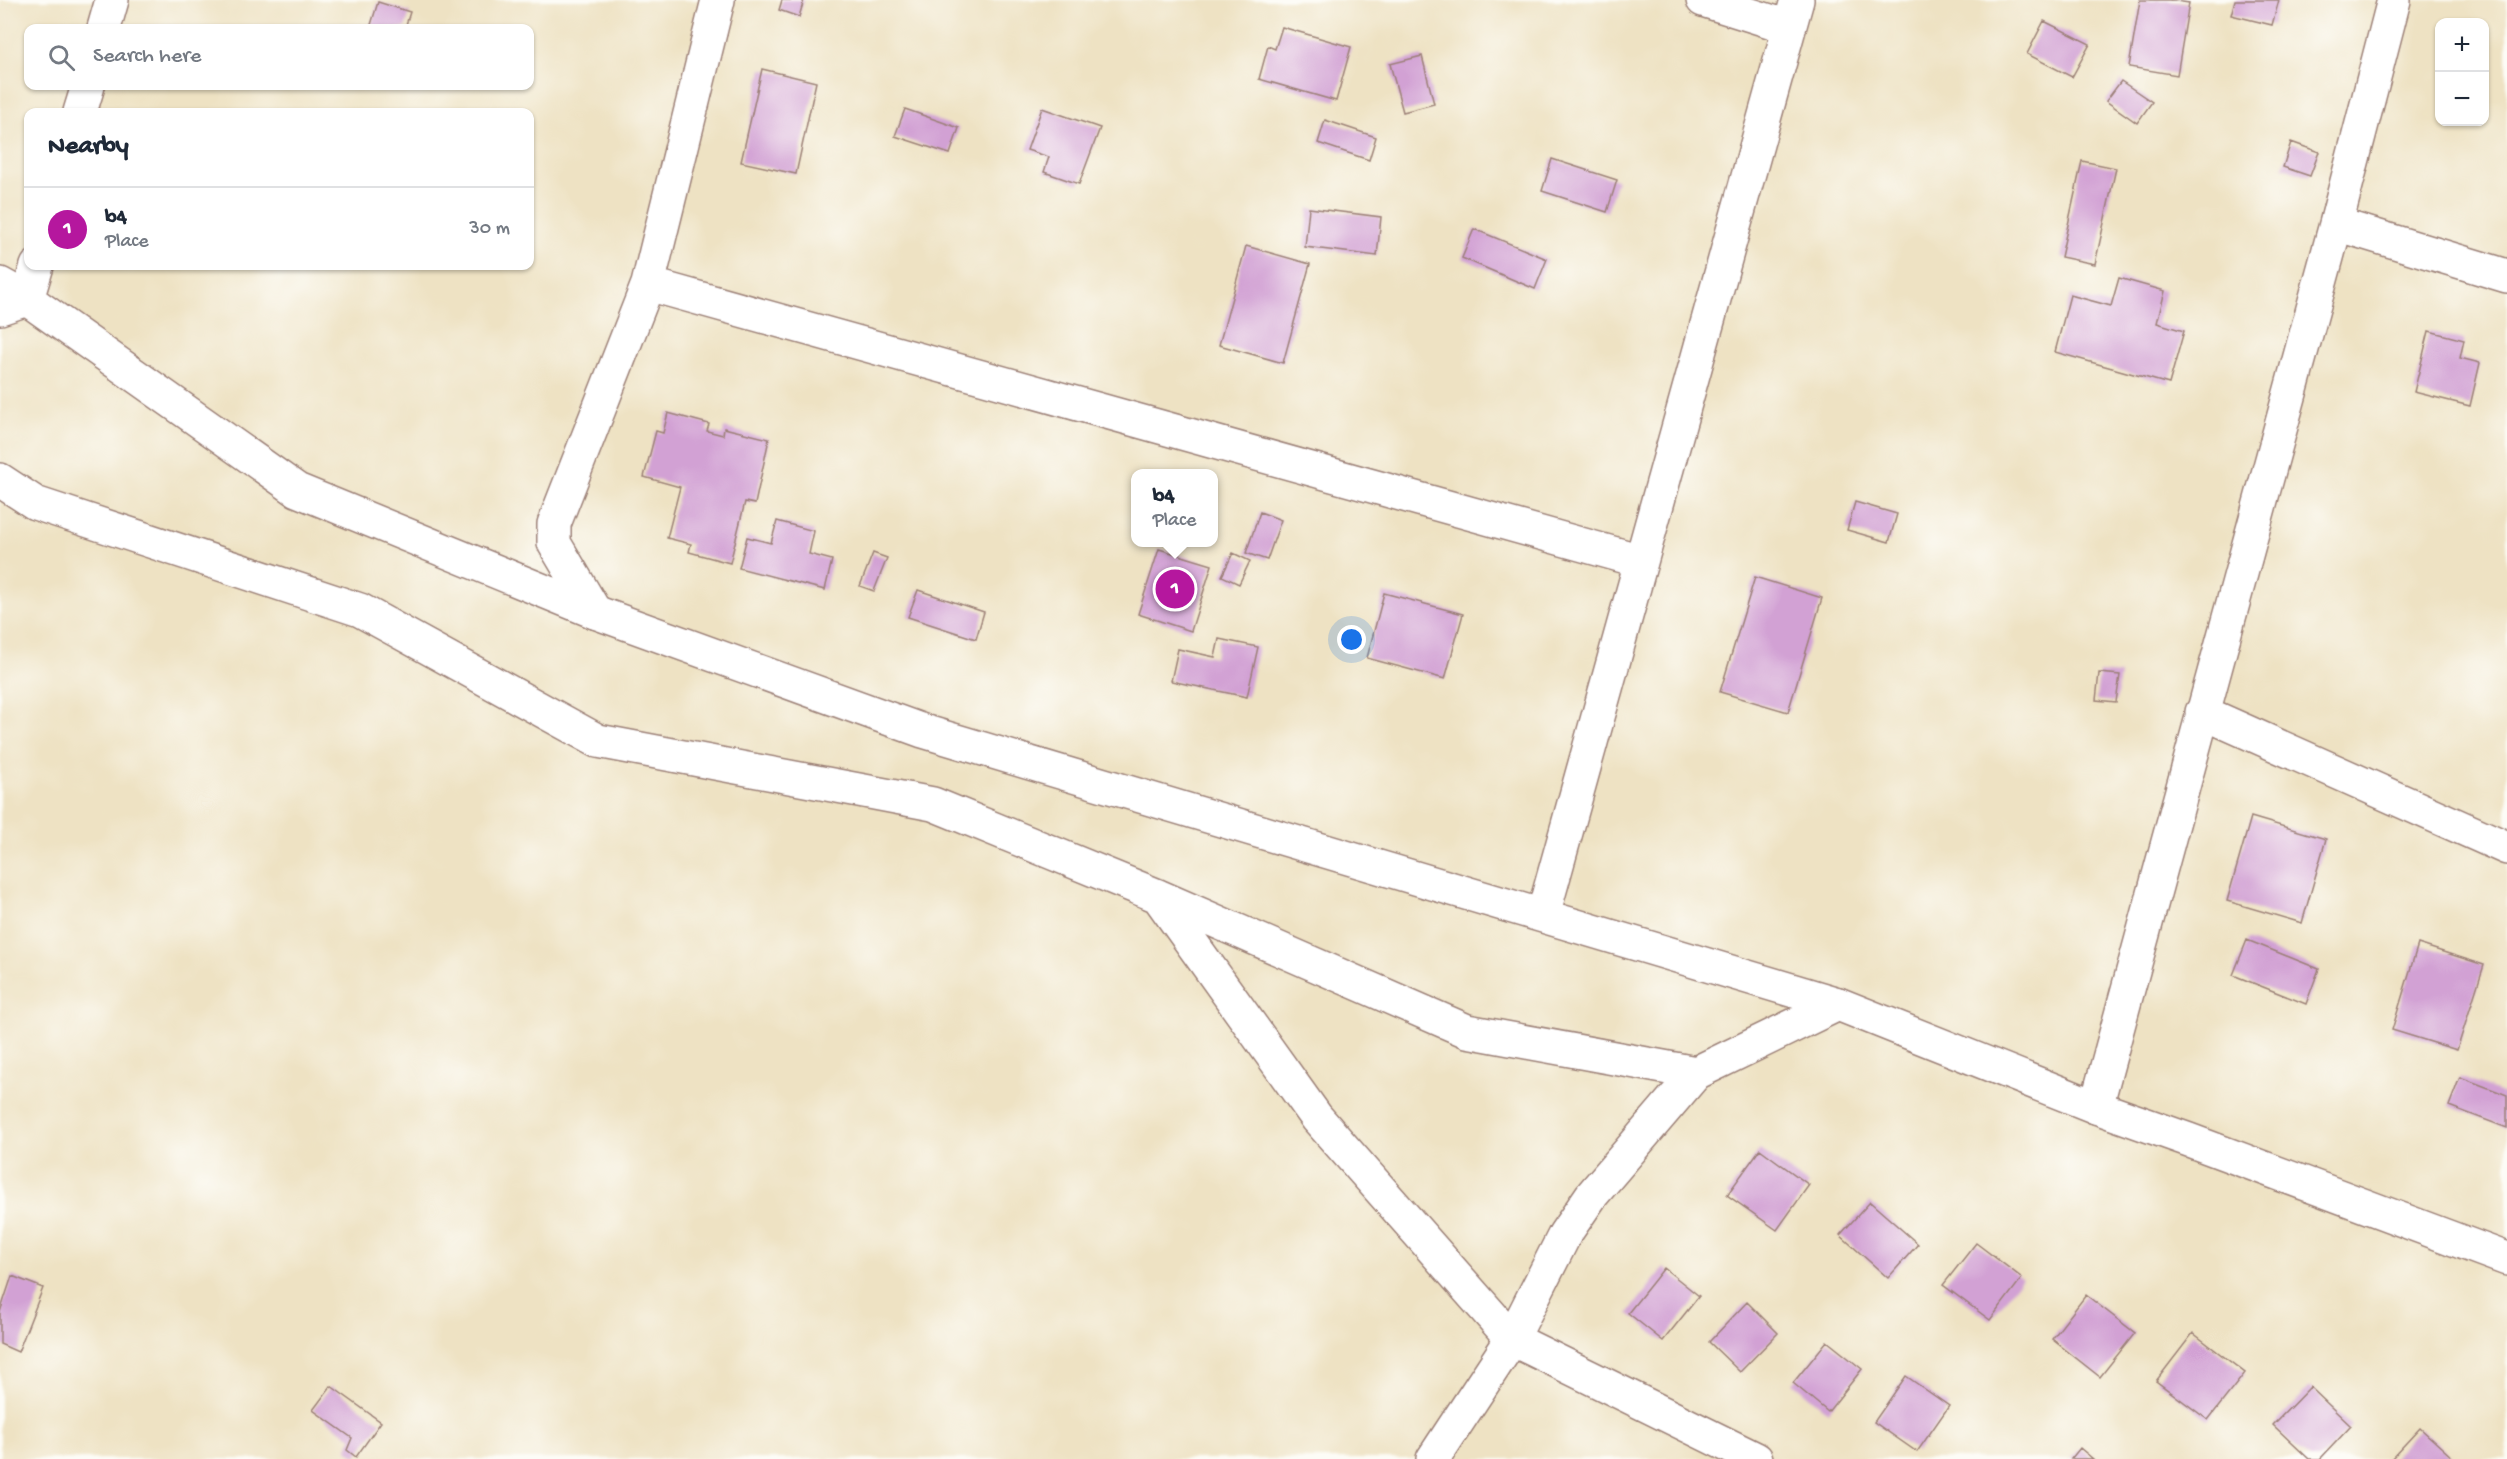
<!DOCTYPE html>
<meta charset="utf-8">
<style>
:root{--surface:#fff;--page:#f2f2f3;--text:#1f2937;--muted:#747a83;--line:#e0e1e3;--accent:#b5179e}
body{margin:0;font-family:"Gochi Hand",sans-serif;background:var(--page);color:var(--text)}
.controls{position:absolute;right:18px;top:18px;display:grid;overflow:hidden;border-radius:12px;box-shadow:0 2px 4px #0004}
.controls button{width:54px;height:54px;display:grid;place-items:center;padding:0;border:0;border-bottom:2px solid var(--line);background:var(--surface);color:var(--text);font:30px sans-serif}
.you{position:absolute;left:1352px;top:640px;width:21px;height:21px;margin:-15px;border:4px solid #fff;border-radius:50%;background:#1a73e8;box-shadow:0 0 0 9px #1a73e833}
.badge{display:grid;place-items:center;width:39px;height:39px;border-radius:50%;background:var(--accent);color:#fff;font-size:20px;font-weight:700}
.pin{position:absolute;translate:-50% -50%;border:3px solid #fff;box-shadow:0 2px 6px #0006}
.popup{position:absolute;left:1131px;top:469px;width:87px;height:78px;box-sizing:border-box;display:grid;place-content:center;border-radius:12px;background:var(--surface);filter:drop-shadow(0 2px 4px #0005);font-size:20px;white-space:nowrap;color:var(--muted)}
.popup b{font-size:22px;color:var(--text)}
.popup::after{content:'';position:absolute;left:50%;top:100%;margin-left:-12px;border:12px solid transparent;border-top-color:var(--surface)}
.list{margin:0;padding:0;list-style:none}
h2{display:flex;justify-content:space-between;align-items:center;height:78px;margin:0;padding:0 24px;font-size:26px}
h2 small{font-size:20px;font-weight:400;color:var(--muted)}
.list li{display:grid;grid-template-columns:39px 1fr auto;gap:18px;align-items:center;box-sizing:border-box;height:84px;padding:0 24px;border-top:2px solid var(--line)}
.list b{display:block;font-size:22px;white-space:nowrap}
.list p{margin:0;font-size:20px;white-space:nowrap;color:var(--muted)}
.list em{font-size:20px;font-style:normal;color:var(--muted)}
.icon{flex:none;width:33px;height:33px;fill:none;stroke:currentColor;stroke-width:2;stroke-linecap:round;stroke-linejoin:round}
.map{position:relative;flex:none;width:2507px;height:1459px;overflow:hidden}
.search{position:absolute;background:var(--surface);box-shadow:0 2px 4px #0004;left:24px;top:24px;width:510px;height:66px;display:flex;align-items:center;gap:15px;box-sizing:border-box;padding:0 21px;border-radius:12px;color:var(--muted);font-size:22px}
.panel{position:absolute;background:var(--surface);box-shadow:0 2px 4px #0004;left:24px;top:108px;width:510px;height:162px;border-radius:12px}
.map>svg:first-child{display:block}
.building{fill:#d2a1d4}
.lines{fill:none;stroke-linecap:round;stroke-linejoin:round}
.minor-casing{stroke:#9c8077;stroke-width:36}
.tertiary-casing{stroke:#9c8077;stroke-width:36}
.minor{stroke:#fff;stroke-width:33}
.tertiary{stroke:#fff;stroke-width:33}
</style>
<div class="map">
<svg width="2507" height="1459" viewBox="0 0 2507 1459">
<rect width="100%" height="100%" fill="#fdfcf7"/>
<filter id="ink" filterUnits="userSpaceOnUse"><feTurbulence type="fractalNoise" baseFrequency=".0167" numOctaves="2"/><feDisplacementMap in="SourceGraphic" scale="12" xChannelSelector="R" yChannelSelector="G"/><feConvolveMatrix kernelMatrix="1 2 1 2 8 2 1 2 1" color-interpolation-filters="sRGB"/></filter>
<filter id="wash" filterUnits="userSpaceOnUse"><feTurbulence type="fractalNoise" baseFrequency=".008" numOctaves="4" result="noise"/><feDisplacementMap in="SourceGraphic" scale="24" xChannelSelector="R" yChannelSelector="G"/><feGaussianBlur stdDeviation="1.35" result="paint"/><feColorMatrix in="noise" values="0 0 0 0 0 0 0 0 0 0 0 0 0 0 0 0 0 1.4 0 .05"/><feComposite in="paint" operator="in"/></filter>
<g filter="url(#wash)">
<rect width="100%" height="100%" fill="#eee2c3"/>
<g id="blocks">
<path class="building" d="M782 0H804L799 17 779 10Z
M2140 0H2169L2189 3 2177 75 2129 67Z
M2235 0H2279L2272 25 2231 15Z
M378 2 410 12 405 28H370Z
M2044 21 2090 44 2072 77 2027 54Z
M1282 27 1351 47 1336 101 1259 79 1268 46 1275 49Z
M1422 56 1434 104 1403 112 1390 64Z
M762 69 816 82 796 174 741 162Z
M2121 81 2152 102 2137 123 2106 101Z
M1042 108 1100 128 1079 184 1044 172 1049 157 1027 150Z
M905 109 959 128 950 154 895 136Z
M1325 120 1376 137 1369 160 1318 143Z
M2291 142 2319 152 2310 176 2283 167Z
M1552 159 1617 180 1607 212 1542 191Z
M2082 161 2116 168 2095 264 2061 257Z
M1309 208 1381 217 1377 256 1305 247Z
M1474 229 1547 259 1535 289 1462 258Z
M1246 246 1310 264 1283 363 1219 345Z
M2119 278 2165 291 2157 323 2184 331 2169 384 2055 352 2070 295 2111 306Z
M2429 331 2464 340 2460 358 2480 363 2470 406 2414 392Z
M668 413 709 424 707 431 723 435 724 428 769 439 755 504 745 502 730 563 689 552 691 544 667 538 680 487 644 477 656 431 663 433Z
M1855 502 1897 514 1889 542 1847 530Z
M1260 512 1281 520 1267 560 1246 553Z
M777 521 814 531 809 554 832 560 825 590 739 568 747 537 771 543Z
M1159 549 1212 565 1191 631 1138 614Z
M873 553 887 558 874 591 860 586Z
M1233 553 1250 561 1239 584 1222 576Z
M1755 577 1822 598 1788 712 1720 692Z
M918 590 984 612 976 639 908 617Z
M1384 593 1463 614 1445 679 1367 658Z
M1219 639 1258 647 1247 697 1171 681 1178 649 1215 657Z
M2099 673 2120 675 2116 702 2096 700Z
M2251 817 2326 839 2302 923 2227 901Z
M2247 940 2319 969 2306 1004 2233 975Z
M2418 944 2484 965 2457 1050 2392 1030Z
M2460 1077 2507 1095V1128L2449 1106Z
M1760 1149 1809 1185 1777 1230 1727 1195Z
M1870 1202 1918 1244 1888 1278 1840 1235Z
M1976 1243 2022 1278 1990 1320 1943 1285Z
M1664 1268 1699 1296 1663 1341 1628 1313Z
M12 1276 43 1288 18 1352 0 1344V1312Z
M2086 1295 2135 1333 2100 1377 2052 1339Z
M1747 1302 1778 1333 1740 1372 1709 1342Z
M2193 1333 2245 1373 2208 1420 2156 1381Z
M1827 1341 1862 1369 1828 1412 1793 1383Z
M1906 1376 1949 1406 1917 1452 1874 1422Z
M331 1386 381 1422 356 1457 347 1450 352 1438 313 1410Z
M2310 1387 2351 1426 2320 1459H2309L2273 1425Z
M2420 1428 2454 1459H2391Z
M2080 1448 2093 1459H2071Z"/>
</g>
</g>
<g filter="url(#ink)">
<use href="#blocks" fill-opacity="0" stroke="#9c8077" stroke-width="1.5"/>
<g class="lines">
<defs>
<path id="minor" d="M1703 0 1789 27
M104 28 112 0
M80 112 88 86
M2336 224 2507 276
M648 284 1641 561
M0 308 27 299 37 266
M0 480 35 503 360 610 598 741 933 804 1158 896 1467 1031 1696 1073
M595 612 554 543V524L648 284 718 0
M2202 712 2507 848
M1158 896 1317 1118 1512 1339 1433 1459
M1543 915 1797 0
M2096 1107 2336 224 2394 0
M1756 1459 1512 1339 1565 1234 1591 1196 1696 1073 1838 1004"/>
<path id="tertiary" d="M0 284 27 299 297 490 595 612 923 731 1838 1004 2096 1107 2189 1140 2507 1259"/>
</defs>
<use href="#minor" class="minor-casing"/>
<use href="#tertiary" class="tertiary-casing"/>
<use href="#minor" class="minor"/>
<use href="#tertiary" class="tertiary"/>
</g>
</g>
</svg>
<div class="controls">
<button>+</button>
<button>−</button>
</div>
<div class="you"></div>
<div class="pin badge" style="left:1175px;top:589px">1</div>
<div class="popup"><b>b4</b>Place</div>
<div class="search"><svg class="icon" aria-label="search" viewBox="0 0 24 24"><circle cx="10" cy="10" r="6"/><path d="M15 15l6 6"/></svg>Search here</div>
<section class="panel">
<h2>Nearby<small></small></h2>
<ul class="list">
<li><span class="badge">1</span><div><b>b4</b><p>Place</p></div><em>30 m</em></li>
</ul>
</section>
</div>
